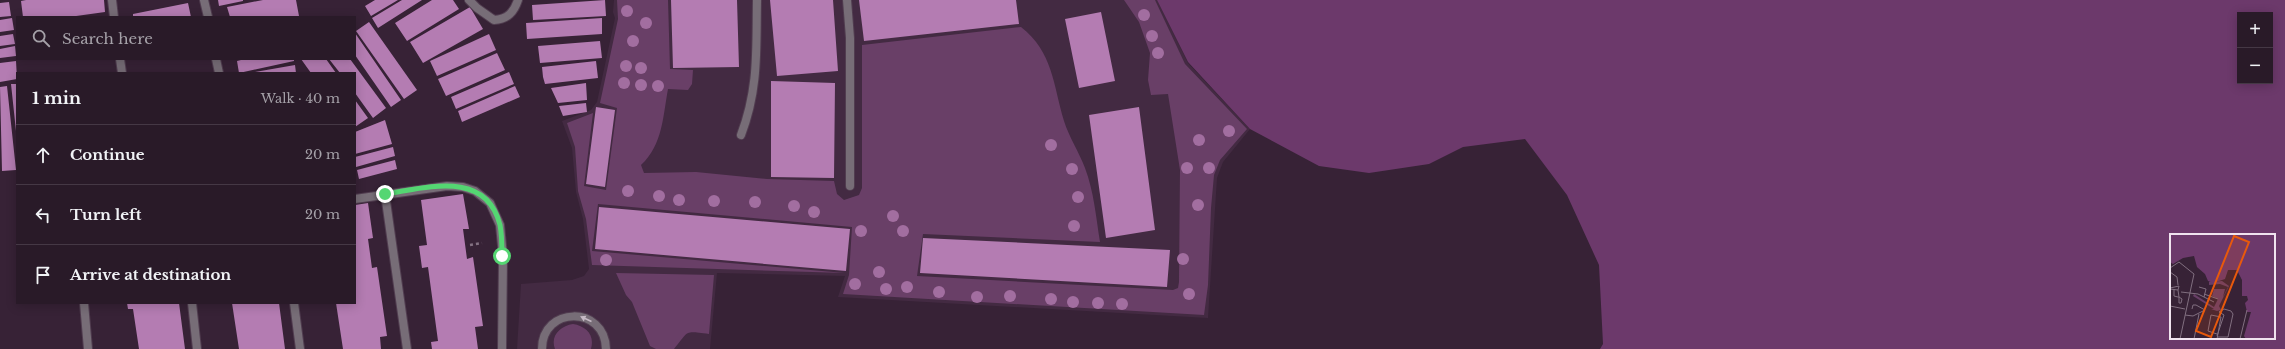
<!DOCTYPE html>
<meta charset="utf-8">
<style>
:root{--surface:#291a28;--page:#352734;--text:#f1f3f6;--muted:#a5a1a8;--line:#453845}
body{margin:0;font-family:"Libre Baskerville",serif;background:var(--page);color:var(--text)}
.controls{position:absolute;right:12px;top:12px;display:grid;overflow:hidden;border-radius:0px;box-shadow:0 2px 10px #0003}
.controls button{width:36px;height:36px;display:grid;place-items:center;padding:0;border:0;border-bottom:1px solid var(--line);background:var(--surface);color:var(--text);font:20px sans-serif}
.stop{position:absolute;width:12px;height:12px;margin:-9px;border:3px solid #54d672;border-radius:50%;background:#fff}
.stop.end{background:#54d672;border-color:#fff;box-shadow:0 1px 4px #0008}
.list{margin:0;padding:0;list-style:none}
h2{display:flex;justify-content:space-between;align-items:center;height:52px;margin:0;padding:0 16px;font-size:17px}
h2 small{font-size:13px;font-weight:400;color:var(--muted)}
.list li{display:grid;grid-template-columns:26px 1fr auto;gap:12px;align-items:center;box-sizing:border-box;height:60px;padding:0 16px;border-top:1px solid var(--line)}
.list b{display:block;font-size:15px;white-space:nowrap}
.list em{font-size:13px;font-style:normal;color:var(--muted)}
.icon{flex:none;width:22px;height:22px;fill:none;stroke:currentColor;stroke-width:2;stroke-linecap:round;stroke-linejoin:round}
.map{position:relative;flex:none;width:2285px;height:349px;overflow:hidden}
.search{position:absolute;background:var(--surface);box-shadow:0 2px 10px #0003;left:16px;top:16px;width:340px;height:44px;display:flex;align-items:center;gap:10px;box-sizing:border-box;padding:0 14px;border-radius:0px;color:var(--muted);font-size:15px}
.panel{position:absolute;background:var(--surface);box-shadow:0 2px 10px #0003;left:16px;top:72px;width:340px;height:232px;border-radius:0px}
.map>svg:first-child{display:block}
.built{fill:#432a42}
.green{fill:#693f67}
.forest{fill:#6c396b;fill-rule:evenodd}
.building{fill:#b47cb2}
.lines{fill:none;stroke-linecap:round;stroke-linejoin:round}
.lane-casing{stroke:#513d50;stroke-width:10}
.street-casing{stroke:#513d50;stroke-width:10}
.path{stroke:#837182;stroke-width:2.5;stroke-dasharray:3 3;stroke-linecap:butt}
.lane{stroke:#776d77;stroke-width:8}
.street{stroke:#776d77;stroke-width:8}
.tree{fill:#a26ea0}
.oneway{fill:#c6bac5}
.route{stroke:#54d672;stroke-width:5}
.inset-road{fill:none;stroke:#816f80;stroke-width:1}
.view{fill:#e8590c;fill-opacity:0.15;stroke:#e8590c;stroke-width:2}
.inset-edge{fill:none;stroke:#f0e3ef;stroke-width:2}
</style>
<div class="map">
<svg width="2285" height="349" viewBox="0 0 2285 349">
<rect width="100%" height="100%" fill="#372236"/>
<path class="built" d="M614 0H1157L1188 63 1250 129 1223 162 1217 178 1208 318 838 297 845 276 717 273 710 349H517L521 284 572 280 584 276 589 269 583 219 576 192 572 148 562 121 591 110 597 102 615 18 613 12Z"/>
<path class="green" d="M617 0H668L670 69 693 70 692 84 688 90 668 89C663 115 663 145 641 165L644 173 696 172 767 179 834 181 837 194 844 200 859 195 862 188V45L1021 27C1053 52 1053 84 1064 121 1069 137 1079 152 1085 168 1094 192 1096 217 1100 242L923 234 917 276 1173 290 1178 288 1179 282 1180 170 1168 94 1151 95 1148 80 1150 53 1139 22 1124 0H1155L1185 64 1247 129 1220 160 1214 175 1211 208 1208 285 1204 315 843 294 849 275 852 227 598 204 592 251 845 273 592 265 586 219 578 191 575 147 567 123 593 113 584 186 606 190 617 108 600 103 618 19Z
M616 273 714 275 709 334C683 331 690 330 674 349H656L650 346 632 302 626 295Z
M573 324C586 326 595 335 591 349H555C550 336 560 326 573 324Z"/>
<path class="forest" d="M1157 0H2285V349H1600L1603 344 1599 265 1567 195 1525 139 1463 147 1429 164 1369 173 1319 166 1250 129 1188 62ZM2240 15H2270V81H2240ZM2171 235H2274V338H2171Z"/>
<path class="building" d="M26 0H104L105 12 69 17H23L21 1Z
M218 0H243V1L219 6Z
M263 0H296L299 16 230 17 227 7Z
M375 0H398L371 16 365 6Z
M402 0H422L378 28 372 18Z
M432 0H453L459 9 407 41 395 23Z
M605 0 606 16 533 20 532 5Z
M671 0H737L739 67 673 68Z
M770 0H833L838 71 777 76Z
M859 0H1016L1019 24 864 41Z
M9 2 11 16 0 17V3Z
M188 3 191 17H133V14Z
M470 7 483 29 423 63 410 42Z
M1101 12 1115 81 1079 88 1065 19Z
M12 18 14 30 0 32V20Z
M602 18V34L527 39 526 23Z
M369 22 417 90 404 99 356 31Z
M355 33 401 100 391 107 355 55Z
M13 34 15 44 0 46V36Z
M489 34 496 50 437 76 430 61Z
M600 41 602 58 540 63 538 46Z
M15 46 16 56 0 58V49Z
M497 53 505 70 446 96 438 79Z
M245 59H294V61L239 73 237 61Z
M301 59H326L336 73H311Z
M329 59H350L386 108 373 118 355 93V73H340Z
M16 61 17 79 0 82V63Z
M596 61 598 78 545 84 543 77 542 67Z
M295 65 296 73H255V72Z
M509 72 514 84 456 109 451 97Z
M771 81 835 83 834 178 771 177Z
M586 83 587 100 558 103 551 88Z
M11 84H17V131H16Z
M7 86 16 170 2 171 0 87Z
M515 86 520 97 462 122 458 111Z
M355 100 368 118 355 127Z
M586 103 587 112 563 116 559 106Z
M596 107 615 110 605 187 586 184Z
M1139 107 1155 230 1106 238 1089 115Z
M385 120 392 144 355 154V132Z
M393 147 395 156 356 167 355 157Z
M395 160 397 169 359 179 357 170Z
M463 194 469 229H463L467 259 473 257 483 326 475 327 478 349H432L431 342 438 341 428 267 422 268 419 246 427 245 421 200Z
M368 203 373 238 368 239 372 268 377 267 387 336 380 337 381 349H343L336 303H355V205Z
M599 207 850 229 846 271 595 249Z
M923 238 1170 250 1167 287 920 273Z
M127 303H179L185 349H139L133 309H128Z
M232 303H279L285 349H239Z"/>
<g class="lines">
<defs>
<path id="lane" d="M847 0 850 38V186
M741 135C759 88 756 49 757 0
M385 194 407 349
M355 199 447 186 463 187 475 191 490 203 500 225 503 256 502 349
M84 303 88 349
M192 303 197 349
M294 303 300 349
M542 349C542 306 605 305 606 349"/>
<path id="street" d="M112 0 114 17
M204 0 208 17
M469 0 477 8 494 20C508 19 514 12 518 0
M120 59 122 73
M216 59 219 73"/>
</defs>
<use href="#lane" class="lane-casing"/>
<use href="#street" class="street-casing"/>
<path class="path" d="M470 245 482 243"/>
<use href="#lane" class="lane"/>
<use href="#street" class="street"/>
</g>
<g class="tree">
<circle cx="627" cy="11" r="6"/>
<circle cx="1144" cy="15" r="6"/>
<circle cx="646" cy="23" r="6"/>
<circle cx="1152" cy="36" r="6"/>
<circle cx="633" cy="41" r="6"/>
<circle cx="1158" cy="53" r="6"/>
<circle cx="626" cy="66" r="6"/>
<circle cx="641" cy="68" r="6"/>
<circle cx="624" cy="83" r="6"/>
<circle cx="641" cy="85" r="6"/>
<circle cx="658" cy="86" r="6"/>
<circle cx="1229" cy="131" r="6"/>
<circle cx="1199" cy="140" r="6"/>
<circle cx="1051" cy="145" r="6"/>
<circle cx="1187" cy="168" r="6"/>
<circle cx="1209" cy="168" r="6"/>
<circle cx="1072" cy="169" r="6"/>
<circle cx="628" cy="191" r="6"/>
<circle cx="659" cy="196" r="6"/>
<circle cx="1078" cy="197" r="6"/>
<circle cx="679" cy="200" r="6"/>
<circle cx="714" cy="201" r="6"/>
<circle cx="755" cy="202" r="6"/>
<circle cx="1198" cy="205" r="6"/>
<circle cx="794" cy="206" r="6"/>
<circle cx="814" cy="212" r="6"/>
<circle cx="893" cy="216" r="6"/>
<circle cx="1074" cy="226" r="6"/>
<circle cx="861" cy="231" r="6"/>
<circle cx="903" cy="231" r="6"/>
<circle cx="1183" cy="259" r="6"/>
<circle cx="606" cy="260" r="6"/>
<circle cx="879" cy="272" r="6"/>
<circle cx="855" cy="284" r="6"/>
<circle cx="907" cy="287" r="6"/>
<circle cx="886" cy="289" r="6"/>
<circle cx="939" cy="292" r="6"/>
<circle cx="1189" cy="294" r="6"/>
<circle cx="1010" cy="296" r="6"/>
<circle cx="977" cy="297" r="6"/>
<circle cx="1051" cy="299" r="6"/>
<circle cx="1073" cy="302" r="6"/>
<circle cx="1098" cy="303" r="6"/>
<circle cx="1122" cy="304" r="6"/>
</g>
<defs><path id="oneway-solid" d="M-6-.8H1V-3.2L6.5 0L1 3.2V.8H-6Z"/></defs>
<use class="oneway" href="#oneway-solid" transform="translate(586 319) rotate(-156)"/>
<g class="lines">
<path class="route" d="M385 194C426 188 486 169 500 225 502 235 502 246 502 256"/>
</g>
<g transform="translate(2170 234)">
<rect width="105" height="105" fill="#372236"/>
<path d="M52 47 59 52 49 72 51 76 47 77 41 75H44L23 62 24 60 44 73 48 65 42 62 44 55H55L53 63 58 53 50 50 39 51V48Z" fill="#693f67"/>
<path d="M0 0H105V105H76L74 102 81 78H77L75 69 78 66 77 62H72V46L67 36H58L55 45 43 49 38 47 35 40 27 33 24 22 13 24 3 30 0 28Z" fill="#6c396b"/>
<path class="inset-road" d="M0 34 9 28 24 40 10 105M0 38 7 43 8 51M29 53 36 55 34 63M0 54 9 52 8 56 0 55M4 55V62L8 63H9L12 65 11 69H9V63L8 56M11 58 28 60 44 68M34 60 48 65M0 72 15 75M15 81 23 82 35 76 26 71H23L22 75M47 100 38 97 41 81 51 83M47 102 54 81 49 78 54 75 61 77 63 80 58 103H47M24 105 29 80M47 105 51 83M70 105 77 76"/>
<path class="view" d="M64 2 79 8 41 103 26 97Z"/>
<rect width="105" height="105" class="inset-edge"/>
</g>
</svg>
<div class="controls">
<button>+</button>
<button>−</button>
</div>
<div class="stop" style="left:502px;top:256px"></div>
<div class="stop end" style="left:385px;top:194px"></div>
<div class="search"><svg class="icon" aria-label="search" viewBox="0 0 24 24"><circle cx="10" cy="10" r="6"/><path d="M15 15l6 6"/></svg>Search here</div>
<section class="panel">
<h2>1 min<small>Walk · 40 m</small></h2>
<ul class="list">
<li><svg class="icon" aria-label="ahead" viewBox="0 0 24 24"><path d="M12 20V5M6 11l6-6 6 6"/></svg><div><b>Continue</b></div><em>20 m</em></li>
<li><svg class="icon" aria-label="left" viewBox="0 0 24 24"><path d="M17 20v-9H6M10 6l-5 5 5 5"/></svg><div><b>Turn left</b></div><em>20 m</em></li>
<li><svg class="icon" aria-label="arrive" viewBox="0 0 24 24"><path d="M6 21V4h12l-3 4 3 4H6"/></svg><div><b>Arrive at destination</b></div></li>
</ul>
</section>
</div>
